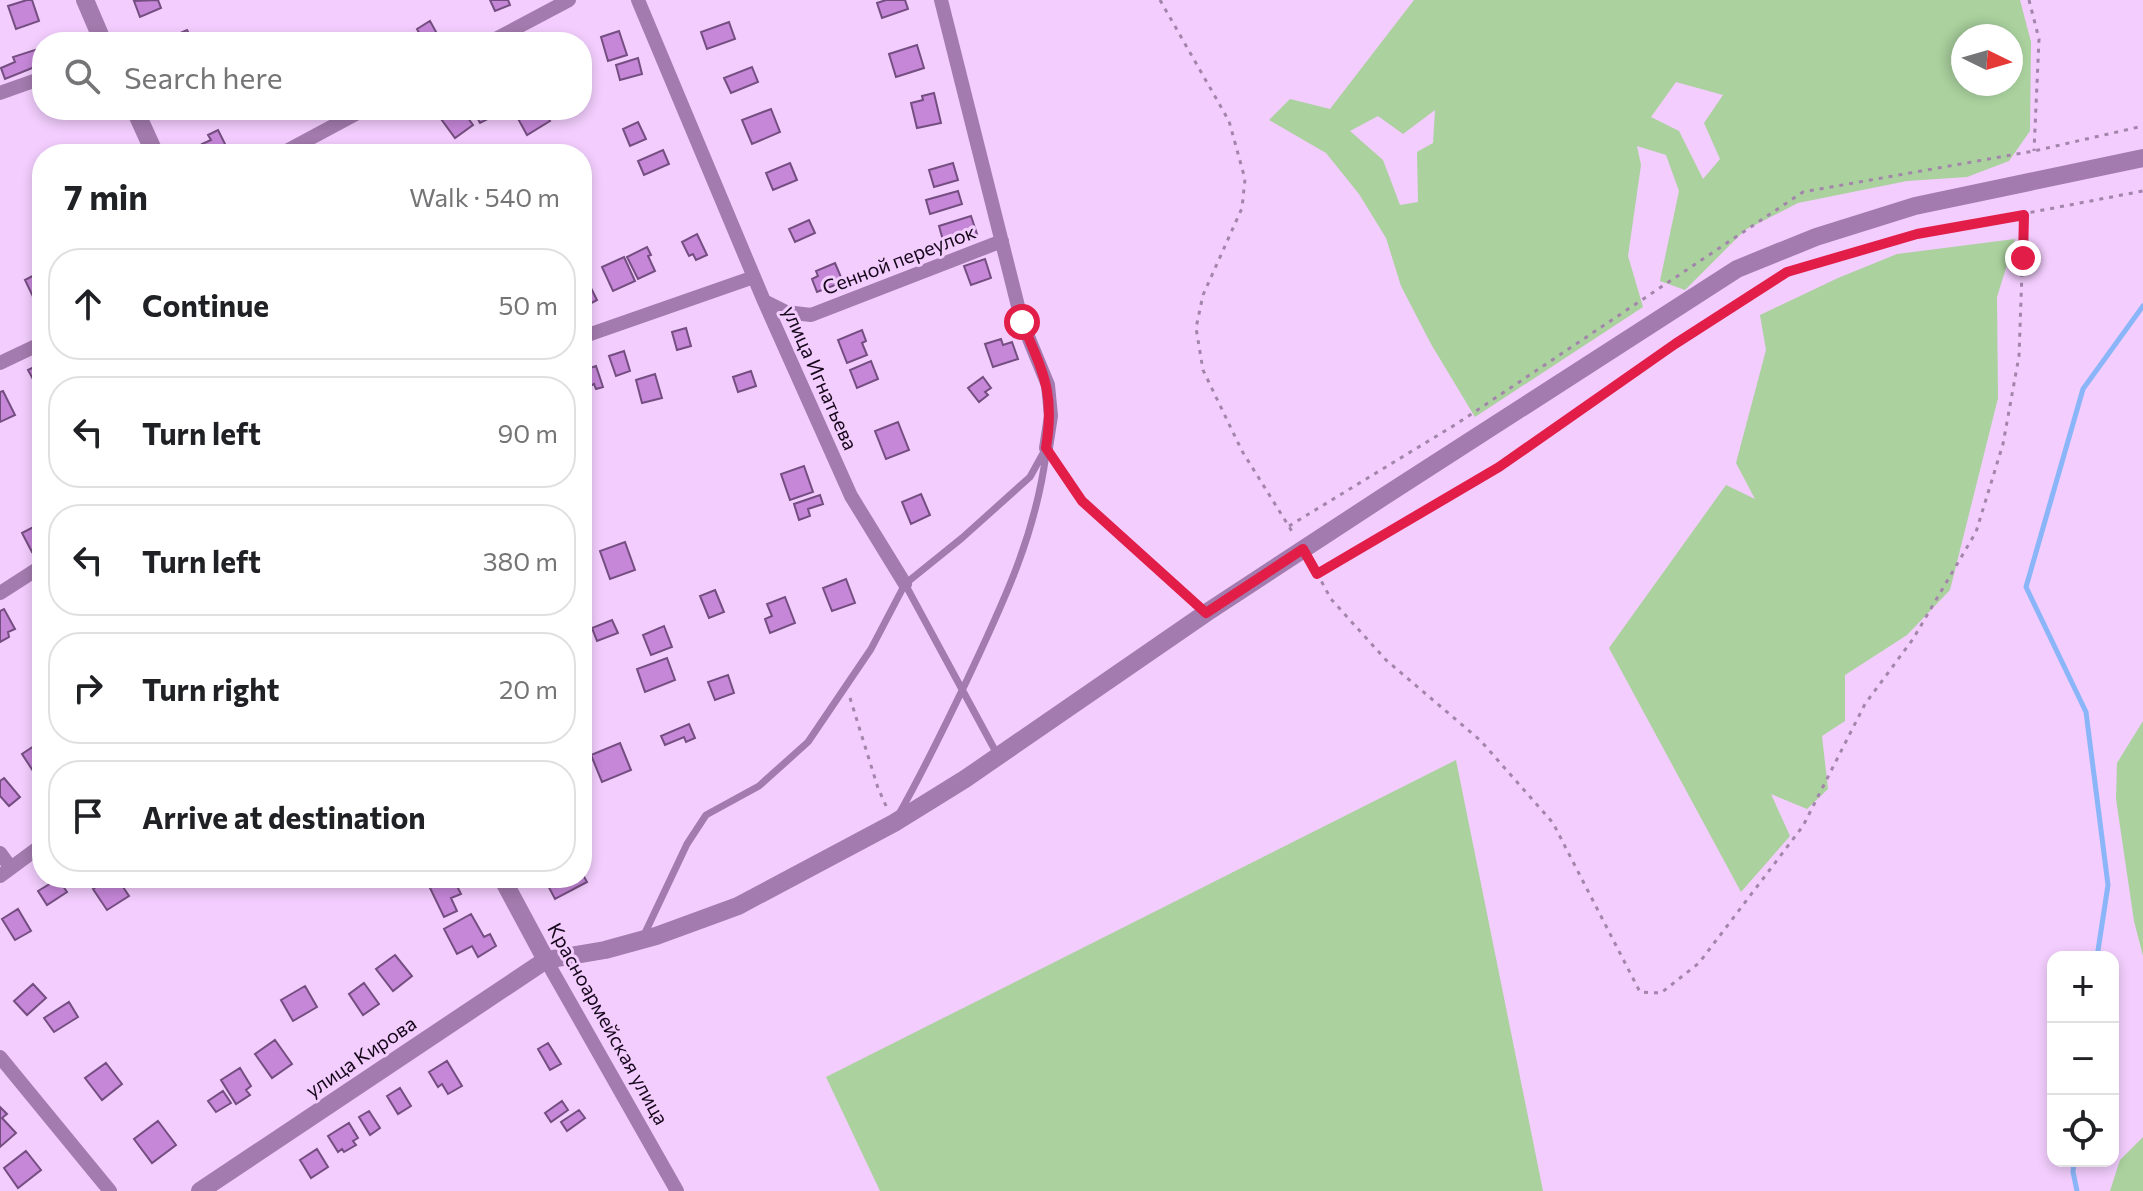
<!DOCTYPE html>
<meta charset="utf-8">
<style>
:root{--surface:#fff;--page:#f6f6f6;--text:#202124;--muted:#757577;--line:#e0e0e0}
body{margin:0;font-family:Commissioner,sans-serif;background:var(--page);color:var(--text)}
.controls{position:absolute;right:24px;bottom:24px;display:grid;overflow:hidden;border-radius:16px;box-shadow:0 4px 12px #0003}
.controls button{width:72px;height:72px;display:grid;place-items:center;padding:0;border:0;border-bottom:2px solid var(--line);background:var(--surface);color:var(--text);font:40px sans-serif}
.compass{position:absolute;left:1951px;top:24px;width:72px;height:72px;border-radius:50%;background:var(--surface);box-shadow:0 4px 12px #0003;rotate:95deg}
.stop{position:absolute;width:24px;height:24px;margin:-18px;border:6px solid #e11d48;border-radius:50%;background:#fff}
.stop.end{background:#e11d48;border-color:#fff;box-shadow:0 2px 8px #0008}
.list{margin:0;padding:0;list-style:none}
h2{display:flex;justify-content:space-between;align-items:center;height:104px;margin:0;padding:0 32px;font-size:34px}
h2 small{font-size:26px;font-weight:400;color:var(--muted)}
.list li{display:grid;grid-template-columns:52px 1fr auto;gap:24px;align-items:center;box-sizing:border-box;height:112px;margin:0 16px 16px;padding:0 16px;border:2px solid var(--line);border-radius:32px}
.list b{display:block;font-size:30px;white-space:nowrap}
.list em{font-size:26px;font-style:normal;color:var(--muted)}
.icon{flex:none;width:44px;height:44px;fill:none;stroke:currentColor;stroke-width:2;stroke-linecap:round;stroke-linejoin:round}
.map{position:relative;flex:none;width:2143px;height:1191px;overflow:hidden}
.search{position:absolute;background:var(--surface);box-shadow:0 4px 12px #0003;left:32px;top:32px;width:560px;height:88px;display:flex;align-items:center;gap:20px;box-sizing:border-box;padding:0 28px;border-radius:32px;color:var(--muted);font-size:30px}
.panel{position:absolute;background:var(--surface);box-shadow:0 4px 12px #0003;left:32px;top:144px;width:560px;height:744px;border-radius:32px}
.map>svg:first-child{display:block}
.green{fill:#aad19e;fill-rule:evenodd}
.lines{fill:none;stroke-linecap:round;stroke-linejoin:round}
.stream{stroke:#8ab6f9;stroke-width:5}
.building{fill:#c687d9;stroke:#754e81;stroke-width:2}
.path{stroke:#a385ab;stroke-width:3;stroke-dasharray:4 6;stroke-linecap:butt}
.service{stroke:#a37bae;stroke-width:7}
.minor{stroke:#a37bae;stroke-width:14}
.tertiary{stroke:#a37bae;stroke-width:18}
.route{stroke:#e11d48;stroke-width:10}
.labels{text-anchor:middle;stroke-width:6;stroke-linejoin:round;paint-order:stroke}
.street-label{font-size:20px;fill:#17071b;stroke:#f2cdfd}
</style>
<div class="map">
<svg width="2143" height="1191" viewBox="0 0 2143 1191">
<rect width="100%" height="100%" fill="#f2cdfd"/>
<path class="green" d="M1414 0H2020L2031 42 2030 131 2009 161 1967 177 1907 181 1798 203 1745 230 1685 290 1660 281 1679 191 1666 155 1637 146 1641 165 1628 256 1643 307 1475 417 1431 344 1401 286 1386 238 1359 194 1326 153 1269 120 1290 99 1330 109ZM2011 36V84H1963V36ZM1676 82 1723 95 1704 123 1720 159 1703 179 1679 131 1651 117ZM1435 110 1433 143 1417 152 1418 202 1400 205 1383 160 1350 131 1378 116 1403 134Z
M2015 239 1997 297 1998 398 1950 590 1907 635 1845 675V721L1822 736 1828 789 1807 809 1771 794 1790 836 1741 892 1609 648 1726 485 1755 499 1736 463 1766 350 1760 315 1838 278 1897 254Z
M2143 721V956L2134 921 2116 799 2117 763Z
M1456 760 1543 1191H880L826 1077Z
M2143 1137V1191H2110L2120 1160Z"/>
<g class="lines">
<path class="stream" d="M2097 957 2108 885 2086 712 2026 587 2083 389 2143 306
M2074 1161 2073 1172 2077 1191"/>
</g>
<path class="building" d="M27 0H32L39 21 16 29 8 6Z
M158 0 161 8 140 17 134 1Z
M490 0H508L510 5 495 11Z
M886 0H905L908 9 882 18 877 3Z
M430 21 441 41 438 42H424L417 29Z
M729 22 735 39 707 49 701 32Z
M187 30 193 41 160 42Z
M619 31 627 55 608 61 601 37Z
M917 45 924 68 896 77 889 54Z
M41 48 42 64 5 79 1 68 15 62 13 57Z
M638 58 642 74 620 80 616 65Z
M752 67 758 82 731 93 724 78Z
M934 93 941 123 917 128 911 103 923 100 922 96Z
M771 109 780 132 752 144 742 120Z
M438 110H462L473 125 455 138 436 112Z
M473 110H505L480 123Z
M525 110H543L550 121 527 135 516 115Z
M638 122 646 139 630 146 623 129Z
M218 130 226 146 208 154 202 144 211 140 208 135Z
M663 150 669 164 644 175 638 161Z
M790 163 797 180 773 190 766 173Z
M953 163 958 180 934 187 929 170Z
M958 191 962 204 930 214 926 200Z
M971 216 977 234 944 244 939 226Z
M809 220 815 233 795 242 789 229Z
M697 234 707 255 696 260 693 254 689 256 682 242Z
M647 247 651 255 648 256 655 271 638 279 627 257Z
M624 257 635 281 613 291 602 267Z
M985 259 991 278 971 285 964 266Z
M835 263 843 282 817 292 812 279 818 276 816 271Z
M42 271V307L39 309 25 280Z
M589 284 597 300 582 308V287Z
M686 328 691 346 677 350 672 332Z
M862 330 866 341 862 343 867 355 847 363 838 340Z
M1001 339 1003 345 1012 342 1018 359 993 367 985 344Z
M624 351 630 371 616 376 609 356Z
M871 361 878 379 857 388 850 370Z
M588 362 590 368 596 366 603 387 596 389 594 384 586 388 582 378V364Z
M42 363V396L28 370Z
M751 371 756 386 738 392 733 377Z
M655 374 662 398 642 403 636 380Z
M983 377 991 388 985 392 988 395 979 402 968 388Z
M3 391 15 415 0 422V392Z
M898 422 909 450 886 459 875 431Z
M804 466 813 492 790 500 781 474Z
M921 494 930 515 911 524 902 502Z
M820 495 823 504 808 509 810 516 799 520 794 504Z
M41 523 42 546 32 552 22 533Z
M625 542 635 570 610 579 600 551Z
M846 579 855 603 832 611 823 588Z
M715 590 724 612 709 618 700 596Z
M785 597 795 623 770 633 765 619 772 616 767 604Z
M4 609 15 629 8 632 9 637 0 642V611Z
M612 620 618 633 597 641 592 628Z
M664 626 672 647 651 655 643 635Z
M667 658 675 680 645 692 637 669Z
M728 675 734 693 715 700 708 682Z
M689 724 695 738 686 742 684 737 665 745 661 736Z
M40 742 42 770 35 774 22 754Z
M620 743 631 770 602 782 591 755Z
M4 778 20 797 9 806 0 796V781Z
M582 873 587 882 555 899 544 878H582Z
M110 878H117L129 896 107 910 93 889Z
M453 878 461 894 451 898 457 911 444 917 430 888Z
M58 879 67 892 47 905 38 891Z
M18 909 31 931 15 940 2 919Z
M471 914 484 937 490 934 496 946 478 957 472 946 457 954 444 929Z
M395 955 412 976 393 991 376 969Z
M364 983 379 1004 363 1015 349 994Z
M33 984 46 998 27 1015 14 1001Z
M305 986 317 1007 293 1021 281 1000Z
M69 1002 78 1017 54 1032 44 1018Z
M275 1040 292 1064 272 1078 255 1054Z
M548 1043 561 1064 550 1070 538 1049Z
M447 1061 462 1086 448 1094 442 1084 438 1087 429 1072Z
M106 1063 122 1084 102 1100 85 1078Z
M240 1068 251 1086 246 1090 250 1095 236 1104 221 1080Z
M400 1088 411 1106 398 1114 387 1096Z
M223 1091 231 1103 216 1112 208 1101Z
M562 1101 568 1110 551 1122 545 1113Z
M0 1107 7 1114 2 1118 16 1133 0 1147Z
M579 1110 585 1118 567 1131 561 1122Z
M369 1111 380 1128 370 1135 359 1117Z
M158 1121 176 1145 152 1163 134 1139Z
M349 1123 358 1138 353 1141 356 1145 344 1152 342 1149 338 1152 328 1136Z
M317 1149 328 1167 311 1178 300 1160Z
M26 1151 41 1170 18 1188 4 1168Z"/>
<g class="lines">
<path class="path" d="M1160 0 1229 121 1245 179 1242 208 1203 295 1196 328 1203 370 1242 451 1293 533
M2029 0 2039 39 2034 151
M1057 464 1082 501 1192 600
M1289 526 1458 423 1803 192 2034 151 2143 126
M1312 564 1331 599 1386 660 1481 741 1553 823 1640 992 1661 993 1699 963 1803 826 1865 704 1913 639 1976 532 2003 444 2019 356 2024 215
M1317 574 1499 467 1675 344 1787 272 1917 234 2143 191
M850 698 878 788 887 808"/>
<path class="service" d="M905 584 997 754
M899 814C924 770 946 724 968 678 1003 603 1035 537 1046 454
M644 935 687 844 706 815 759 786 808 742 871 649 905 584 962 538 1030 477 1046 448"/>
<path class="minor" d="M638 0 764 301 851 496 905 584
M941 0 1022 322 1048 385 1051 416 1046 448
M490 42 569 0
M0 93 42 78
M281 154 363 110
M764 301 786 312 811 315 1002 241
M582 337 754 277
M0 363 42 343
M0 593 42 566
M0 853 11 868
M0 876 42 845
M546 960 677 1191
M0 1057 110 1191"/>
<path class="tertiary" d="M85 0 103 42
M135 110 155 154
M502 878 546 960
M200 1191 546 960 605 950 656 936 738 906 894 823 965 779 1206 613 1383 497 1737 269 1816 237 1915 206 2143 158"/>
</g>
<g class="lines">
<path class="route" d="M1022 322C1043 373 1055 391 1046 448L1082 501 1206 613 1303 549 1317 574 1499 467 1675 344 1787 272 1917 234 2024 215 2023 258"/>
</g>
<g class="labels">
<g class="street-label">
<text transform="translate(899 260) rotate(-21)" y="7">Сенной переулок</text>
<text transform="translate(820 378) rotate(66)" y="7">улица Игнатьева</text>
<text transform="translate(608 1024) rotate(61)" y="7">Красноармейская улица</text>
<text transform="translate(361 1057) rotate(-34)" y="7">улица Кирова</text>
</g>
</g>
</svg>
<div class="controls">
<button>+</button>
<button>−</button>
<button><svg class="icon" aria-label="locate" viewBox="0 0 24 24"><circle cx="12" cy="12" r="6"/><path d="M12 2v4M12 18v4M2 12h4M18 12h4"/></svg></button>
</div>
<svg class="compass" viewBox="-18 -18 36 36"><path d="M0-13l5 13h-10z" fill="#e53935"/><path d="M0 13l5-13h-10z" fill="#757577"/></svg>
<div class="stop" style="left:1022px;top:322px"></div>
<div class="stop end" style="left:2023px;top:258px"></div>
<div class="search"><svg class="icon" aria-label="search" viewBox="0 0 24 24"><circle cx="10" cy="10" r="6"/><path d="M15 15l6 6"/></svg>Search here</div>
<section class="panel">
<h2>7 min<small>Walk · 540 m</small></h2>
<ul class="list">
<li><svg class="icon" aria-label="ahead" viewBox="0 0 24 24"><path d="M12 20V5M6 11l6-6 6 6"/></svg><div><b>Continue</b></div><em>50 m</em></li>
<li><svg class="icon" aria-label="left" viewBox="0 0 24 24"><path d="M17 20v-9H6M10 6l-5 5 5 5"/></svg><div><b>Turn left</b></div><em>90 m</em></li>
<li><svg class="icon" aria-label="left" viewBox="0 0 24 24"><path d="M17 20v-9H6M10 6l-5 5 5 5"/></svg><div><b>Turn left</b></div><em>380 m</em></li>
<li><svg class="icon" aria-label="right" viewBox="0 0 24 24"><path d="M7 20v-9h11M14 6l5 5-5 5"/></svg><div><b>Turn right</b></div><em>20 m</em></li>
<li><svg class="icon" aria-label="arrive" viewBox="0 0 24 24"><path d="M6 21V4h12l-3 4 3 4H6"/></svg><div><b>Arrive at destination</b></div></li>
</ul>
</section>
</div>
